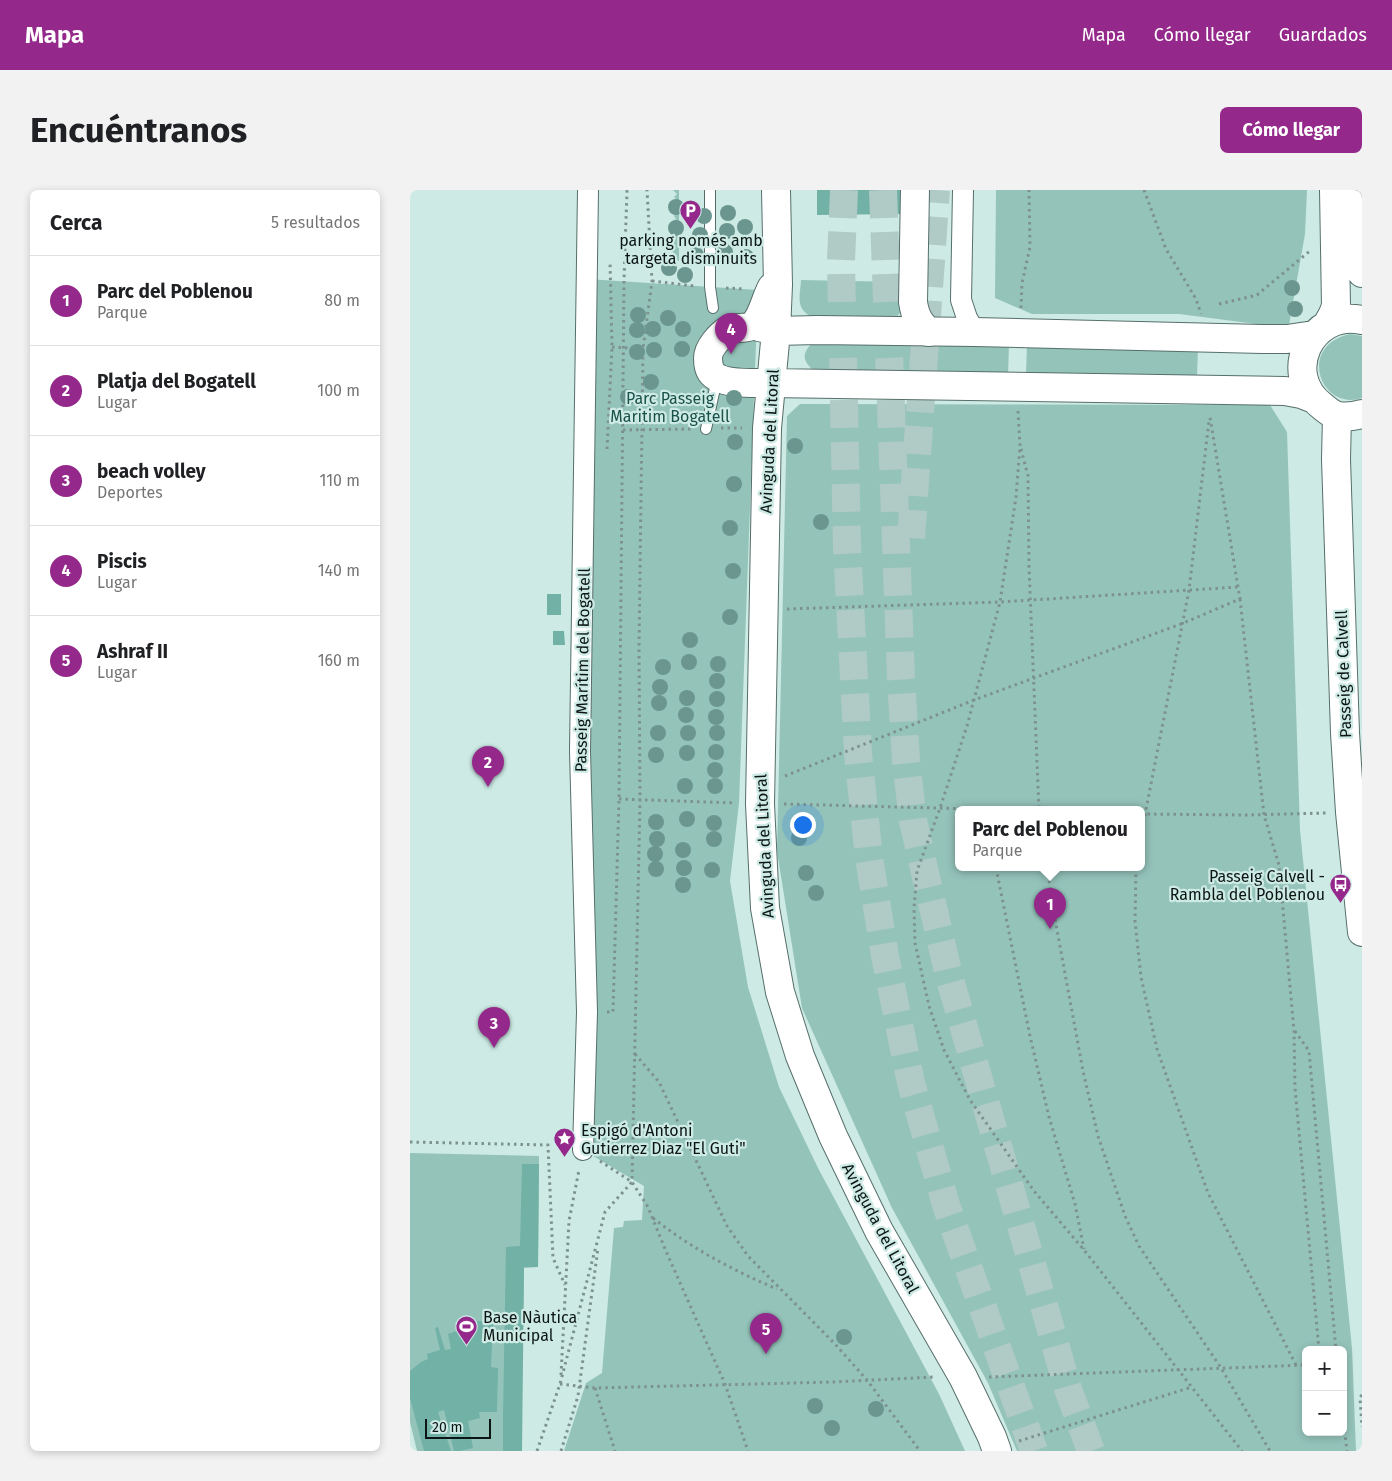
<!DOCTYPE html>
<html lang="es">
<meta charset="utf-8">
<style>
:root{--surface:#fff;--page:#f2f2f2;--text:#202124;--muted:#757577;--line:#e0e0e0;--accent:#95298b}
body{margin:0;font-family:"Fira Sans",sans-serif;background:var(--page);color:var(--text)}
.controls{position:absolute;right:15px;bottom:15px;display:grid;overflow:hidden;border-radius:8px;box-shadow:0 2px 8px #0003}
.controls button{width:45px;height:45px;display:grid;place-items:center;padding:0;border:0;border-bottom:1px solid var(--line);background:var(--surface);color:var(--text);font:25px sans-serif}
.scale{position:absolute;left:15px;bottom:12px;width:66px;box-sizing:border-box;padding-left:5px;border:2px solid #0b1513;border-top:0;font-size:14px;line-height:18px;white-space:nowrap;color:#0b1513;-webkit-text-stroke:4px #cdeae4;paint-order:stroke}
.you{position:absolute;left:392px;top:634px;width:18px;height:18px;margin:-12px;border:4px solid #fff;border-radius:50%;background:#1a73e8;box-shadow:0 0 0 8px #1a73e833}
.badge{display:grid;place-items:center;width:32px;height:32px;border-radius:50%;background:var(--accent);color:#fff;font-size:16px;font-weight:700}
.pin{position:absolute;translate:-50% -41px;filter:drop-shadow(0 1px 2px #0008)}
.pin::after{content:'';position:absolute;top:26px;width:18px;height:15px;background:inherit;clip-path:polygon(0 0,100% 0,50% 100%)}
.popup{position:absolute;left:545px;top:616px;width:190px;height:65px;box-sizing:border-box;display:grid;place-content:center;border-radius:8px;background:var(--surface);filter:drop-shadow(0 1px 4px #0005);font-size:16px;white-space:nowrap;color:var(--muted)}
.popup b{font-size:19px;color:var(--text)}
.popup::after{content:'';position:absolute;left:50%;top:100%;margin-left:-10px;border:10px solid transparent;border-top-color:var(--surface)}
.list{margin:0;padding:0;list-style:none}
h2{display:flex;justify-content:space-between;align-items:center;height:65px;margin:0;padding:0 20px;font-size:21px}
h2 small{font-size:16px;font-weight:400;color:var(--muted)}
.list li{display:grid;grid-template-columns:32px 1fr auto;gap:15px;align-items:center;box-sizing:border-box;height:90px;padding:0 20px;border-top:1px solid var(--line)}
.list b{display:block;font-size:19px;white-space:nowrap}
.list p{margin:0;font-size:16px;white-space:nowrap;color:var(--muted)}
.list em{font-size:16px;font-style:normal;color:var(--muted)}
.map{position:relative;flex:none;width:952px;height:1261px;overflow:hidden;border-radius:8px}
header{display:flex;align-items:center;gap:30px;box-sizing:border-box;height:70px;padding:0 25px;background:var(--accent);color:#fff}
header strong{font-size:24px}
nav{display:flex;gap:28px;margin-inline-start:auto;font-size:18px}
.intro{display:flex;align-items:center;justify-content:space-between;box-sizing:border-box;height:120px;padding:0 30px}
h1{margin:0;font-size:35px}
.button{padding:12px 22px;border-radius:8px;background:var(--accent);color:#fff;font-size:18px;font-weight:700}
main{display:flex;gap:30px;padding:0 30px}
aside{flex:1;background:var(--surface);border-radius:8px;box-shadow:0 2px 8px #0003}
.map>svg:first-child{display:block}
.green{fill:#94c3ba;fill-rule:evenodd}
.building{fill:#71b1a6}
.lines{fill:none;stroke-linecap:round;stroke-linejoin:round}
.highway-tunnel{stroke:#b0cac5;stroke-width:28;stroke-dasharray:28 14;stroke-linecap:butt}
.lane-casing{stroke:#566f6a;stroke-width:12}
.street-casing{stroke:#566f6a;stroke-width:22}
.secondary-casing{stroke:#566f6a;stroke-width:30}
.highway-casing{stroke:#566f6a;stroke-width:30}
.path{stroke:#7d928e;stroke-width:3;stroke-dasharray:2.5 4;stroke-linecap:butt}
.lane{stroke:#fff;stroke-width:10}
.street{stroke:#fff;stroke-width:20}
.secondary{stroke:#fff;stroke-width:28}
.highway{stroke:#fff;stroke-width:28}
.tree{fill:#6b968f}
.labels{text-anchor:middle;stroke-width:4.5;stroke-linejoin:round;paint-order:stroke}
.poi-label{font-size:16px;fill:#0b1513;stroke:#cdeae4;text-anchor:start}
.park-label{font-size:16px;fill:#1a5149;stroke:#cdeae4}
.street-label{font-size:16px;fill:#0b1513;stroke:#cdeae4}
</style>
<header>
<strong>Mapa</strong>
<nav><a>Mapa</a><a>Cómo llegar</a><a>Guardados</a></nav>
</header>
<div class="intro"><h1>Encuéntranos</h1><a class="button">Cómo llegar</a></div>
<main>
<aside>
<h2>Cerca<small>5 resultados</small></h2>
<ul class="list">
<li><span class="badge">1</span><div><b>Parc del Poblenou</b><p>Parque</p></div><em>80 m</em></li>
<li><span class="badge">2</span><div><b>Platja del Bogatell</b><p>Lugar</p></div><em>100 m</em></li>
<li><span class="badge">3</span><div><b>beach volley</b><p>Deportes</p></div><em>110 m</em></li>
<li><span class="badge">4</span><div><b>Piscis</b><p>Lugar</p></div><em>140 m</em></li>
<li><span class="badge">5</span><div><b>Ashraf II</b><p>Lugar</p></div><em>160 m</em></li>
</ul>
</aside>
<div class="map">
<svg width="952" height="1261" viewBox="0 0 952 1261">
<rect width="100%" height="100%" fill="#cdeae4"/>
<path class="green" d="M263 0H269V71L263 69 266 66 259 57 266 49 263 46 266 42 259 35 266 29 264 26 266 23 260 16 267 10 264 7 267 4Z
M586 0H897L895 44 879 135 862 136 769 124H622L585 108Z
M177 89 348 100 329 613 320 691 338 797 369 897 408 978 529 1204 555 1261H154L176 1193 192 1183 204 1038 213 1037 214 1031 232 1030 234 996 173 960Z
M391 90 491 92V122L486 127 480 129 402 127C385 118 390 107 391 90Z
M940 144 952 146V208C911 222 886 156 940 144Z
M402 153 599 154 598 186 404 181C393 171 391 165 402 153Z
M617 154 788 156 787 187 616 185Z
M390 214 860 215 877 242 890 640 942 1158 946 1261H607L578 1193 482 1018 392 818 367 661 377 226ZM549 620H731V678H549ZM896 1160H933V1242H896Z
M0 963 129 966 128 1077 114 1078 111 1261H7L0 1232Z"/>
<path class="building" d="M407 0H492L491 24 407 25Z
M137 404H151V425H137Z
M143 441H154L155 455H143Z
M112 974H129L128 1077H114L112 1261H93V1226L96 1057 110 1056Z
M66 1131 83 1132 81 1177 88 1178 87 1222H69L70 1228 58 1231 63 1258 50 1261H44L34 1220 28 1222 41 1261H14L0 1208V1181L11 1172 18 1169 17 1164 30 1160 25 1138 28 1137 35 1160 41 1159 38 1144 55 1138 58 1148 64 1146Z"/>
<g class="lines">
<path class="highway-tunnel" d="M434 0 431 71 437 357 448 563 459 668 475 766 501 893 536 1015 624 1261
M473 0 491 489 496 570 503 631 539 786 658 1199 681 1261
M501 348 526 0"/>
<defs>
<path id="lane" d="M300 0V97L303 118
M296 239 307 189"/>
<path id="street" d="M553 0 551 110 557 128 565 142
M173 960 177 822 170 561 178 0"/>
<path id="secondary" d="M366 0 368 95 366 141 357 238 350 614 355 718 370 802 390 866 423 946 469 1041 553 1187 582 1247 587 1261
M951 0 952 83
M362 97C356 107 352 128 343 135 336 140 325 136 318 140 310 145 298 158 298 168 298 172 299 179 301 182 310 195 345 193 360 193L875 201 891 204 904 209
M952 130C901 119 870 184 912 216 917 220 922 225 929 226 936 227 945 226 952 224
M918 133 923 124 926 116 924 0
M349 137 366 141 407 140 565 142 852 149H877L904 145
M927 226 926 269 935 543 940 622 952 742"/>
<path id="highway" d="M505 0 503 112C505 126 509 133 519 142"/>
</defs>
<use href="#lane" class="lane-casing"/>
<use href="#street" class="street-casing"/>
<use href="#secondary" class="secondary-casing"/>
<use href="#highway" class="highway-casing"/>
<path class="path" d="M734 0 756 59 786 109 791 124
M242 91 284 96
M316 98 335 99
M809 114 847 105 901 60
M611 118 612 93 620 57 619 0
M202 157 233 159
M608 221 610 256 606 307 590 412 557 536 530 618 507 681 504 718 505 753 519 816 534 860 560 910 624 1001 674 1060 832 1261
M311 238H332
M213 240 282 239
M197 259 202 157 200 71
M611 259 618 286 619 377 629 620
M830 409 854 625 869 675 884 841 885 898 909 1160
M377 419 590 412 828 397
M375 586 564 510 771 434 830 409 800 227
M209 609 326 613
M374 614 601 620
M731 624 837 625 916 623
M731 645 779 400 799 231
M586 678 620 846 639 927 665 1014 674 1059
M637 678 647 740 673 881 688 946 715 1026 729 1056 811 1178 860 1261
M726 678 725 731 731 787 747 859 798 1003 886 1175
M197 822H203L209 609 214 91 217 0
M885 841 899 861 926 1160
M225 864 249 892 317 1036 338 1066 425 1154 457 1190 510 1261
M0 952 138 955 143 1068 155 1095
M190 971 222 992 238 1017 255 1059 315 1194 338 1261
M243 1028C281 1058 322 1080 367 1099
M151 1185 159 1031 169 980
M579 1187 896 1175
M150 1194 185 1198 423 1192 524 1187
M185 1198 205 1261
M952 1205 950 1207 952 1237
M933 1228 937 1261
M609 1251 782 1197
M127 1261 150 1194 195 1022 222 992 230 610 229 458 233 159 242 91 237 0
M151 1261 168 1206 188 1058"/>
<use href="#lane" class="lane"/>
<use href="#street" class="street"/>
<use href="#secondary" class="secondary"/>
<use href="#highway" class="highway"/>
</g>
<g class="tree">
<circle cx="266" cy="17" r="8"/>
<circle cx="318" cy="23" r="8"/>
<circle cx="294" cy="26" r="8"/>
<circle cx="335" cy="37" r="8"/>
<circle cx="266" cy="38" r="8"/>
<circle cx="317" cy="41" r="8"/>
<circle cx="290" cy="45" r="8"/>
<circle cx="315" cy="62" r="8"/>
<circle cx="286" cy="65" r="8"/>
<circle cx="336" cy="67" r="8"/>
<circle cx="259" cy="78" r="8"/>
<circle cx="275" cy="85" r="8"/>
<circle cx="882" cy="98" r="8"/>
<circle cx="885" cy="119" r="8"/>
<circle cx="228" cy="125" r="8"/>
<circle cx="258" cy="128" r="8"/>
<circle cx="243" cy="139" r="8"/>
<circle cx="273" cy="139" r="8"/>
<circle cx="227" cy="140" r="8"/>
<circle cx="272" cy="159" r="8"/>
<circle cx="244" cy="160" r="8"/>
<circle cx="227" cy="162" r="8"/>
<circle cx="241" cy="192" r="8"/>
<circle cx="218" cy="207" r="8"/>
<circle cx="324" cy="208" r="8"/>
<circle cx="325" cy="252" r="8"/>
<circle cx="385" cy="256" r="8"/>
<circle cx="324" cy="294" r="8"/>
<circle cx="411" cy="332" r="8"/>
<circle cx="320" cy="338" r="8"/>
<circle cx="323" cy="381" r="8"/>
<circle cx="320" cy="427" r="8"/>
<circle cx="280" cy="450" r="8"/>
<circle cx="279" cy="472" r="8"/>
<circle cx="308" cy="474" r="8"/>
<circle cx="253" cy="477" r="8"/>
<circle cx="307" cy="491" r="8"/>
<circle cx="250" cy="497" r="8"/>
<circle cx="277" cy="508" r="8"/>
<circle cx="307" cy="509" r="8"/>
<circle cx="249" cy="513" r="8"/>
<circle cx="276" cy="525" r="8"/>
<circle cx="306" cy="527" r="8"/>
<circle cx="248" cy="543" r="8"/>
<circle cx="278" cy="543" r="8"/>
<circle cx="307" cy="543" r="8"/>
<circle cx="306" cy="562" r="8"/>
<circle cx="277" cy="563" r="8"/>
<circle cx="246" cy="565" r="8"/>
<circle cx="305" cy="580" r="8"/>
<circle cx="275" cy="596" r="8"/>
<circle cx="305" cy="596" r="8"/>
<circle cx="277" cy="629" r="8"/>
<circle cx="246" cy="632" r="8"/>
<circle cx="304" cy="633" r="8"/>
<circle cx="389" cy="648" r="8"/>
<circle cx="247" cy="649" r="8"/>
<circle cx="304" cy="649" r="8"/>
<circle cx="273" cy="660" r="8"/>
<circle cx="245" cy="664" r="8"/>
<circle cx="274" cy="678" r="8"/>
<circle cx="246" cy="679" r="8"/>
<circle cx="302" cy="680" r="8"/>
<circle cx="396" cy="683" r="8"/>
<circle cx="273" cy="695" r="8"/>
<circle cx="406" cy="703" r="8"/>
<circle cx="434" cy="1147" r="8"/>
<circle cx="405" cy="1216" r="8"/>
<circle cx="466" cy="1219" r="8"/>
<circle cx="422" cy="1238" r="8"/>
</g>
<defs>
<symbol id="parking-pin" viewBox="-11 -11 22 30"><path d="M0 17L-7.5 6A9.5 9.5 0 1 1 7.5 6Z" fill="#95298b" stroke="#cdeae4"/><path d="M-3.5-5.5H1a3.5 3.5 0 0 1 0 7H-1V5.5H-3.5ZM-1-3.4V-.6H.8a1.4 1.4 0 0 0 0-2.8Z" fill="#fff"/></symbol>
<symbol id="bus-pin" viewBox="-11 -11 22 30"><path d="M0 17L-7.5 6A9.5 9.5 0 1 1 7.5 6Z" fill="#95298b" stroke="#cdeae4"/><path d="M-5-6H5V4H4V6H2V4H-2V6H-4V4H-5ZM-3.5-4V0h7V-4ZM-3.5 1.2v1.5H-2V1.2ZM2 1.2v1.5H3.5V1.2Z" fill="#fff"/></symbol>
<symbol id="sight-pin" viewBox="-11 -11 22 30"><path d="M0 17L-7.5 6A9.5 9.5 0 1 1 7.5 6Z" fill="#95298b" stroke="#cdeae4"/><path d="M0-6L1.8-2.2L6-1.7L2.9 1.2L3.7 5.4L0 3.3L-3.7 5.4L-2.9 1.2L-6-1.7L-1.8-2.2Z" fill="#fff"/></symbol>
<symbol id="stadium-pin" viewBox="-11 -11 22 30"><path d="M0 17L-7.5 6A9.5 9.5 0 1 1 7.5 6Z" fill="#95298b" stroke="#cdeae4"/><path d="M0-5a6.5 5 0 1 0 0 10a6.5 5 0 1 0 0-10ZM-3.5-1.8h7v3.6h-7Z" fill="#fff"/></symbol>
</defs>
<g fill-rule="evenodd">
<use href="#parking-pin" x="268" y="8" width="25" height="34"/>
<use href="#bus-pin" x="918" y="682" width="25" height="34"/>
<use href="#sight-pin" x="142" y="936" width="25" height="34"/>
<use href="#stadium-pin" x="44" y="1124" width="25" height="34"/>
</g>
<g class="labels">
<g class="poi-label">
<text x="281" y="56" text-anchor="middle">parking només amb<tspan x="281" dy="18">targeta disminuits</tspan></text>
<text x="915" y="692" text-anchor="end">Passeig Calvell -<tspan x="915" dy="18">Rambla del Poblenou</tspan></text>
<text x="171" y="946">Espigó d'Antoni<tspan x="171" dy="18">Gutierrez Diaz "El Guti"</tspan></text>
<text x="73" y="1133">Base Nàutica<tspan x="73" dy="18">Municipal</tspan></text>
</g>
<g class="park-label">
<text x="260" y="214">Parc Passeig<tspan x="260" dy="18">Maritim Bogatell</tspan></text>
</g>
<g class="street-label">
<text transform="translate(359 251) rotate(-87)" y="6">Avinguda del Litoral</text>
<text transform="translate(172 480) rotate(-89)" y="6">Passeig Marítim del Bogatell</text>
<text transform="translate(933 484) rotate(-92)" y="6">Passeig de Calvell</text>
<text transform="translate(354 656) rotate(-93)" y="6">Avinguda del Litoral</text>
<text transform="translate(471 1038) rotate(62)" y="6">Avinguda del Litoral</text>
</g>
</g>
</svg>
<div class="controls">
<button>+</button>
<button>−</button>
</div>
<div class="scale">20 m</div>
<div class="you"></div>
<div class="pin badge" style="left:640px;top:739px">1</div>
<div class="popup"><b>Parc del Poblenou</b>Parque</div>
<div class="pin badge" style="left:78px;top:597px">2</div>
<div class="pin badge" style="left:84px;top:858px">3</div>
<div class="pin badge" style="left:321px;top:164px">4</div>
<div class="pin badge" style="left:356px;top:1164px">5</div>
</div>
</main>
